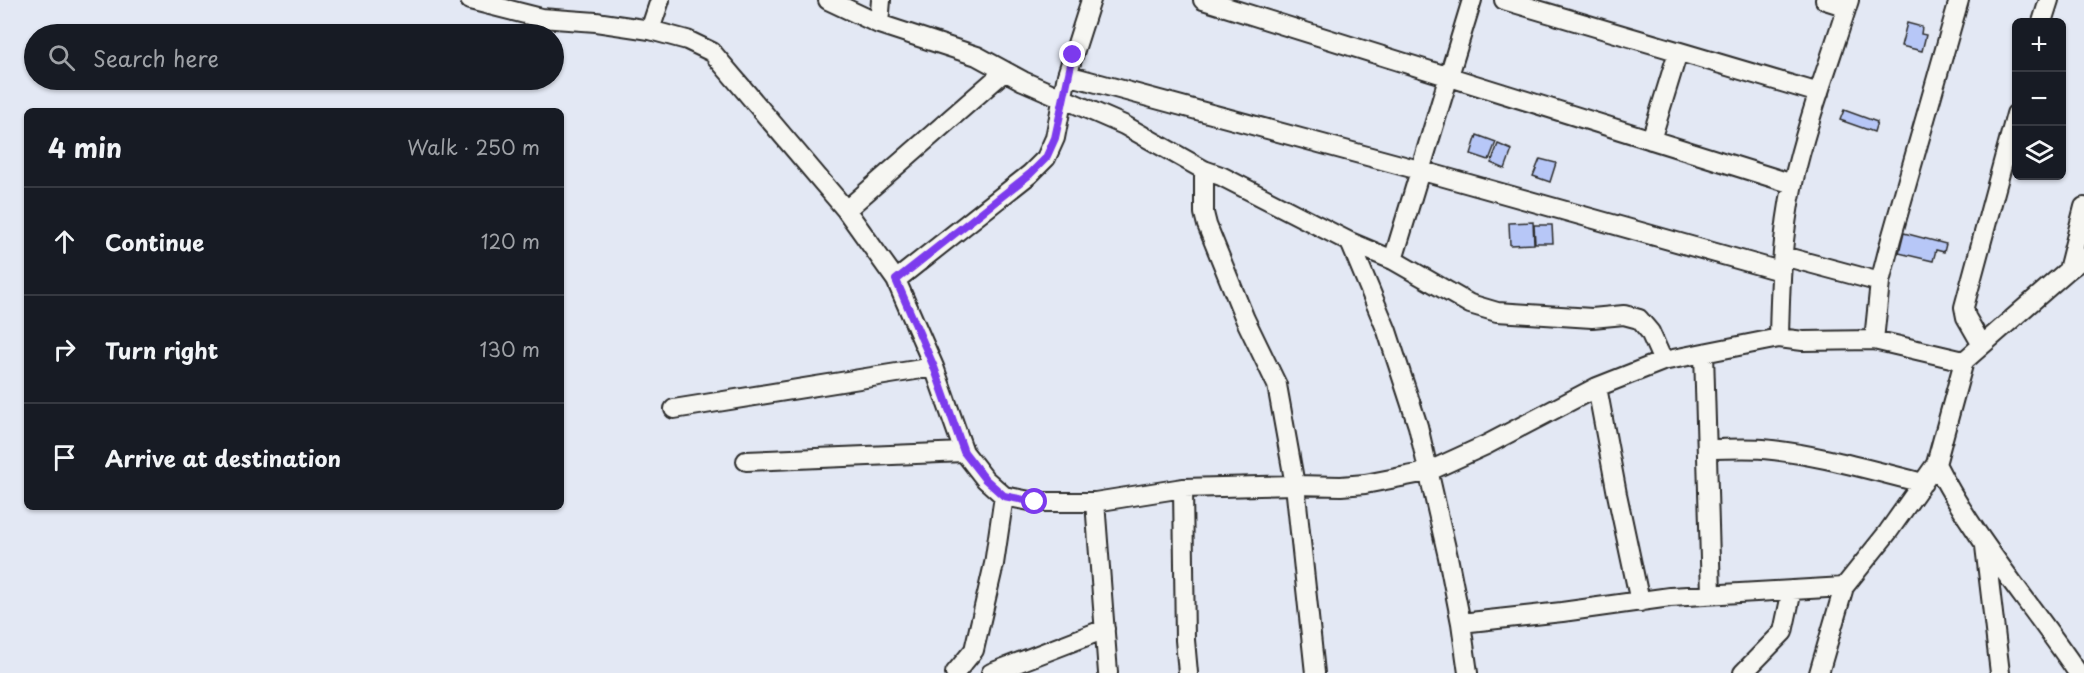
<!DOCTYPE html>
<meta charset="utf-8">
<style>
:root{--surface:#171b24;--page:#20242c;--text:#f1f3f6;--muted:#9ea1a6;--line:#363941}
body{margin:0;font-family:"Playpen Sans",sans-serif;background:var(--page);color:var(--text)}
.controls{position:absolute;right:18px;top:18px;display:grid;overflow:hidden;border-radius:9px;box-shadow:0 2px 4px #0004}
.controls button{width:54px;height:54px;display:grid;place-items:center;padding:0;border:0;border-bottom:2px solid var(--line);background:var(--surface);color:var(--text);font:30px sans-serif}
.stop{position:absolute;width:18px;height:18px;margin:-14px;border:4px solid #7c3aed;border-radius:50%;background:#fff}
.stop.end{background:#7c3aed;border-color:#fff;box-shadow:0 2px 6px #0008}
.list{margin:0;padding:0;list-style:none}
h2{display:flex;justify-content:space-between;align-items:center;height:78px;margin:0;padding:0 24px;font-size:26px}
h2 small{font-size:20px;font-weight:400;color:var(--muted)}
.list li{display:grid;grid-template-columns:39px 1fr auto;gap:18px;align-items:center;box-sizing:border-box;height:108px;padding:0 24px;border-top:2px solid var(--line)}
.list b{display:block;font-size:22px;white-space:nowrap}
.list em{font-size:20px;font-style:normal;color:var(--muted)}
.icon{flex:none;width:33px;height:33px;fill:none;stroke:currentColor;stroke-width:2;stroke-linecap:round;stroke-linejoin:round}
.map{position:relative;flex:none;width:2084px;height:673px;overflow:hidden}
.search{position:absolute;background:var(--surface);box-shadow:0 2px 4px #0004;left:24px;top:24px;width:540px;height:66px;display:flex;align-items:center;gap:15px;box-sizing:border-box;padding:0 21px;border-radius:33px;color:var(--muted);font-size:22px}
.panel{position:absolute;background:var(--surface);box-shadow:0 2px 4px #0004;left:24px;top:108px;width:540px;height:402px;border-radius:9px}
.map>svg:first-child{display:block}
.building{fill:#b7c7f7;stroke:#2b2b2b;stroke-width:1.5}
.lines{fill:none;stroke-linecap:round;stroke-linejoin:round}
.minor-casing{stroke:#2b2b2b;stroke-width:22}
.minor{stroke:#f6f6f2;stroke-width:18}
.route{stroke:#7c3aed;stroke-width:8}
</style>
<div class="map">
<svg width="2084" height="673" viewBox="0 0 2084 673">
<rect width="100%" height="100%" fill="#e3e8f4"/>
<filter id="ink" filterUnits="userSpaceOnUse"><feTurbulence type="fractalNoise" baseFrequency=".0167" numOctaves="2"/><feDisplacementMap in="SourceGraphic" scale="12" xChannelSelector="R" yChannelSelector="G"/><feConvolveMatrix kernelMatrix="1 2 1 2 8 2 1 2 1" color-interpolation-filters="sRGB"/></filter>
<g filter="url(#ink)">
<path class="building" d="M1907 23 1922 27 1921 34 1926 35 1922 51 1901 46Z
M1844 110 1877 122 1874 132 1840 120Z
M1477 135 1496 142 1489 160 1471 154Z
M1498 144 1512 150 1505 169 1491 163Z
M1540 159 1556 163 1550 182 1533 176Z
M1533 222 1534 244 1510 245 1509 223Z
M1534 225H1552L1553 243H1535Z
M1904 233 1946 244 1944 252 1936 250 1933 261 1899 253Z"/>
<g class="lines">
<defs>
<path id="minor" d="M470 0 541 18 596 22 650 30 687 40 712 52 846 210 896 280 934 367 964 452 985 479 1004 496 1035 502H1095L1183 488 1295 485 1341 486 1365 484 1427 472 1486 445 1597 387 1663 361 1779 338 1803 341 1874 340 1964 361 2068 270 2084 258
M828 0 879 24 977 56 1023 81 1124 125 1204 170 1221 176 1350 242 1393 260 1470 304 1497 312 1592 318 1624 315 1639 319 1650 332 1663 361
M1203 0 1793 184
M1504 0 1819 93
M1825 0 1847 7
M2042 22 2049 0
M879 24 881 0
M650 30 660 0
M1067 75 1419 170 1780 271
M1651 140 1678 52
M1204 170V213L1207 225 1245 319 1277 385 1295 485 1315 673
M846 210 1005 71
M1350 242 1387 331 1418 426 1448 557 1461 623 1468 673
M1783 256 1880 282
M1393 260 1472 0
M2068 270 2084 207
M896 280 1030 174 1046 158 1055 138 1067 75 1091 0
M1779 338C1780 286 1782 234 1793 183 1807 121 1830 61 1849 0
M1874 340 1880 282 1891 239 1959 0
M1982 345 1966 317 1964 307 2016 114
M1704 353 1711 594
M1964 361 1936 464C1974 539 2031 603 2078 673
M1597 387 1617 494 1640 602
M674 409 934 367
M1707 449C1725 449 1744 448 1763 449 1817 454 1870 470 1923 483
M746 461 964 452
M1183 488 1185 640 1188 673
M1095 502 1108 673
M1985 546 2000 673
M1461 623 1562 612 1670 597 1844 587
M955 673 974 650 994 564 1004 496
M991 673 1105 629
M1743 673 1783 632 1792 590
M1819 673 1844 587 1888 532 1936 464"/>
</defs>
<use href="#minor" class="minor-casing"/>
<use href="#minor" class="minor"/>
</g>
</g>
<g class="lines" filter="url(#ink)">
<path class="route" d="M1035 502 1004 496 985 479 964 452 934 367 896 280 1030 174 1046 158 1055 138 1073 55"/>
</g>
</svg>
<div class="controls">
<button>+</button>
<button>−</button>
<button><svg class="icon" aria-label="layers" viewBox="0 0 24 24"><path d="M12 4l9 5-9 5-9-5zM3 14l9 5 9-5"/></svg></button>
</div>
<div class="stop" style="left:1035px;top:502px"></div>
<div class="stop end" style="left:1073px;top:55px"></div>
<div class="search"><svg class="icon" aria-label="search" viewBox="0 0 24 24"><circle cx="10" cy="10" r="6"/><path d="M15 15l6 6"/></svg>Search here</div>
<section class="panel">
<h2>4 min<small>Walk · 250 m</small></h2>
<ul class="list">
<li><svg class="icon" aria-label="ahead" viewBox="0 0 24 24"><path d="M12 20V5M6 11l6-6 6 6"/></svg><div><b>Continue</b></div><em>120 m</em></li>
<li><svg class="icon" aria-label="right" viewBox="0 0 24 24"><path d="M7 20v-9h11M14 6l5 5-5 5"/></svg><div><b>Turn right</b></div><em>130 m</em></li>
<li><svg class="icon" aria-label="arrive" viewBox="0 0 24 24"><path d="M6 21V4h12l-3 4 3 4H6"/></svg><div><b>Arrive at destination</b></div></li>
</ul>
</section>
</div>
